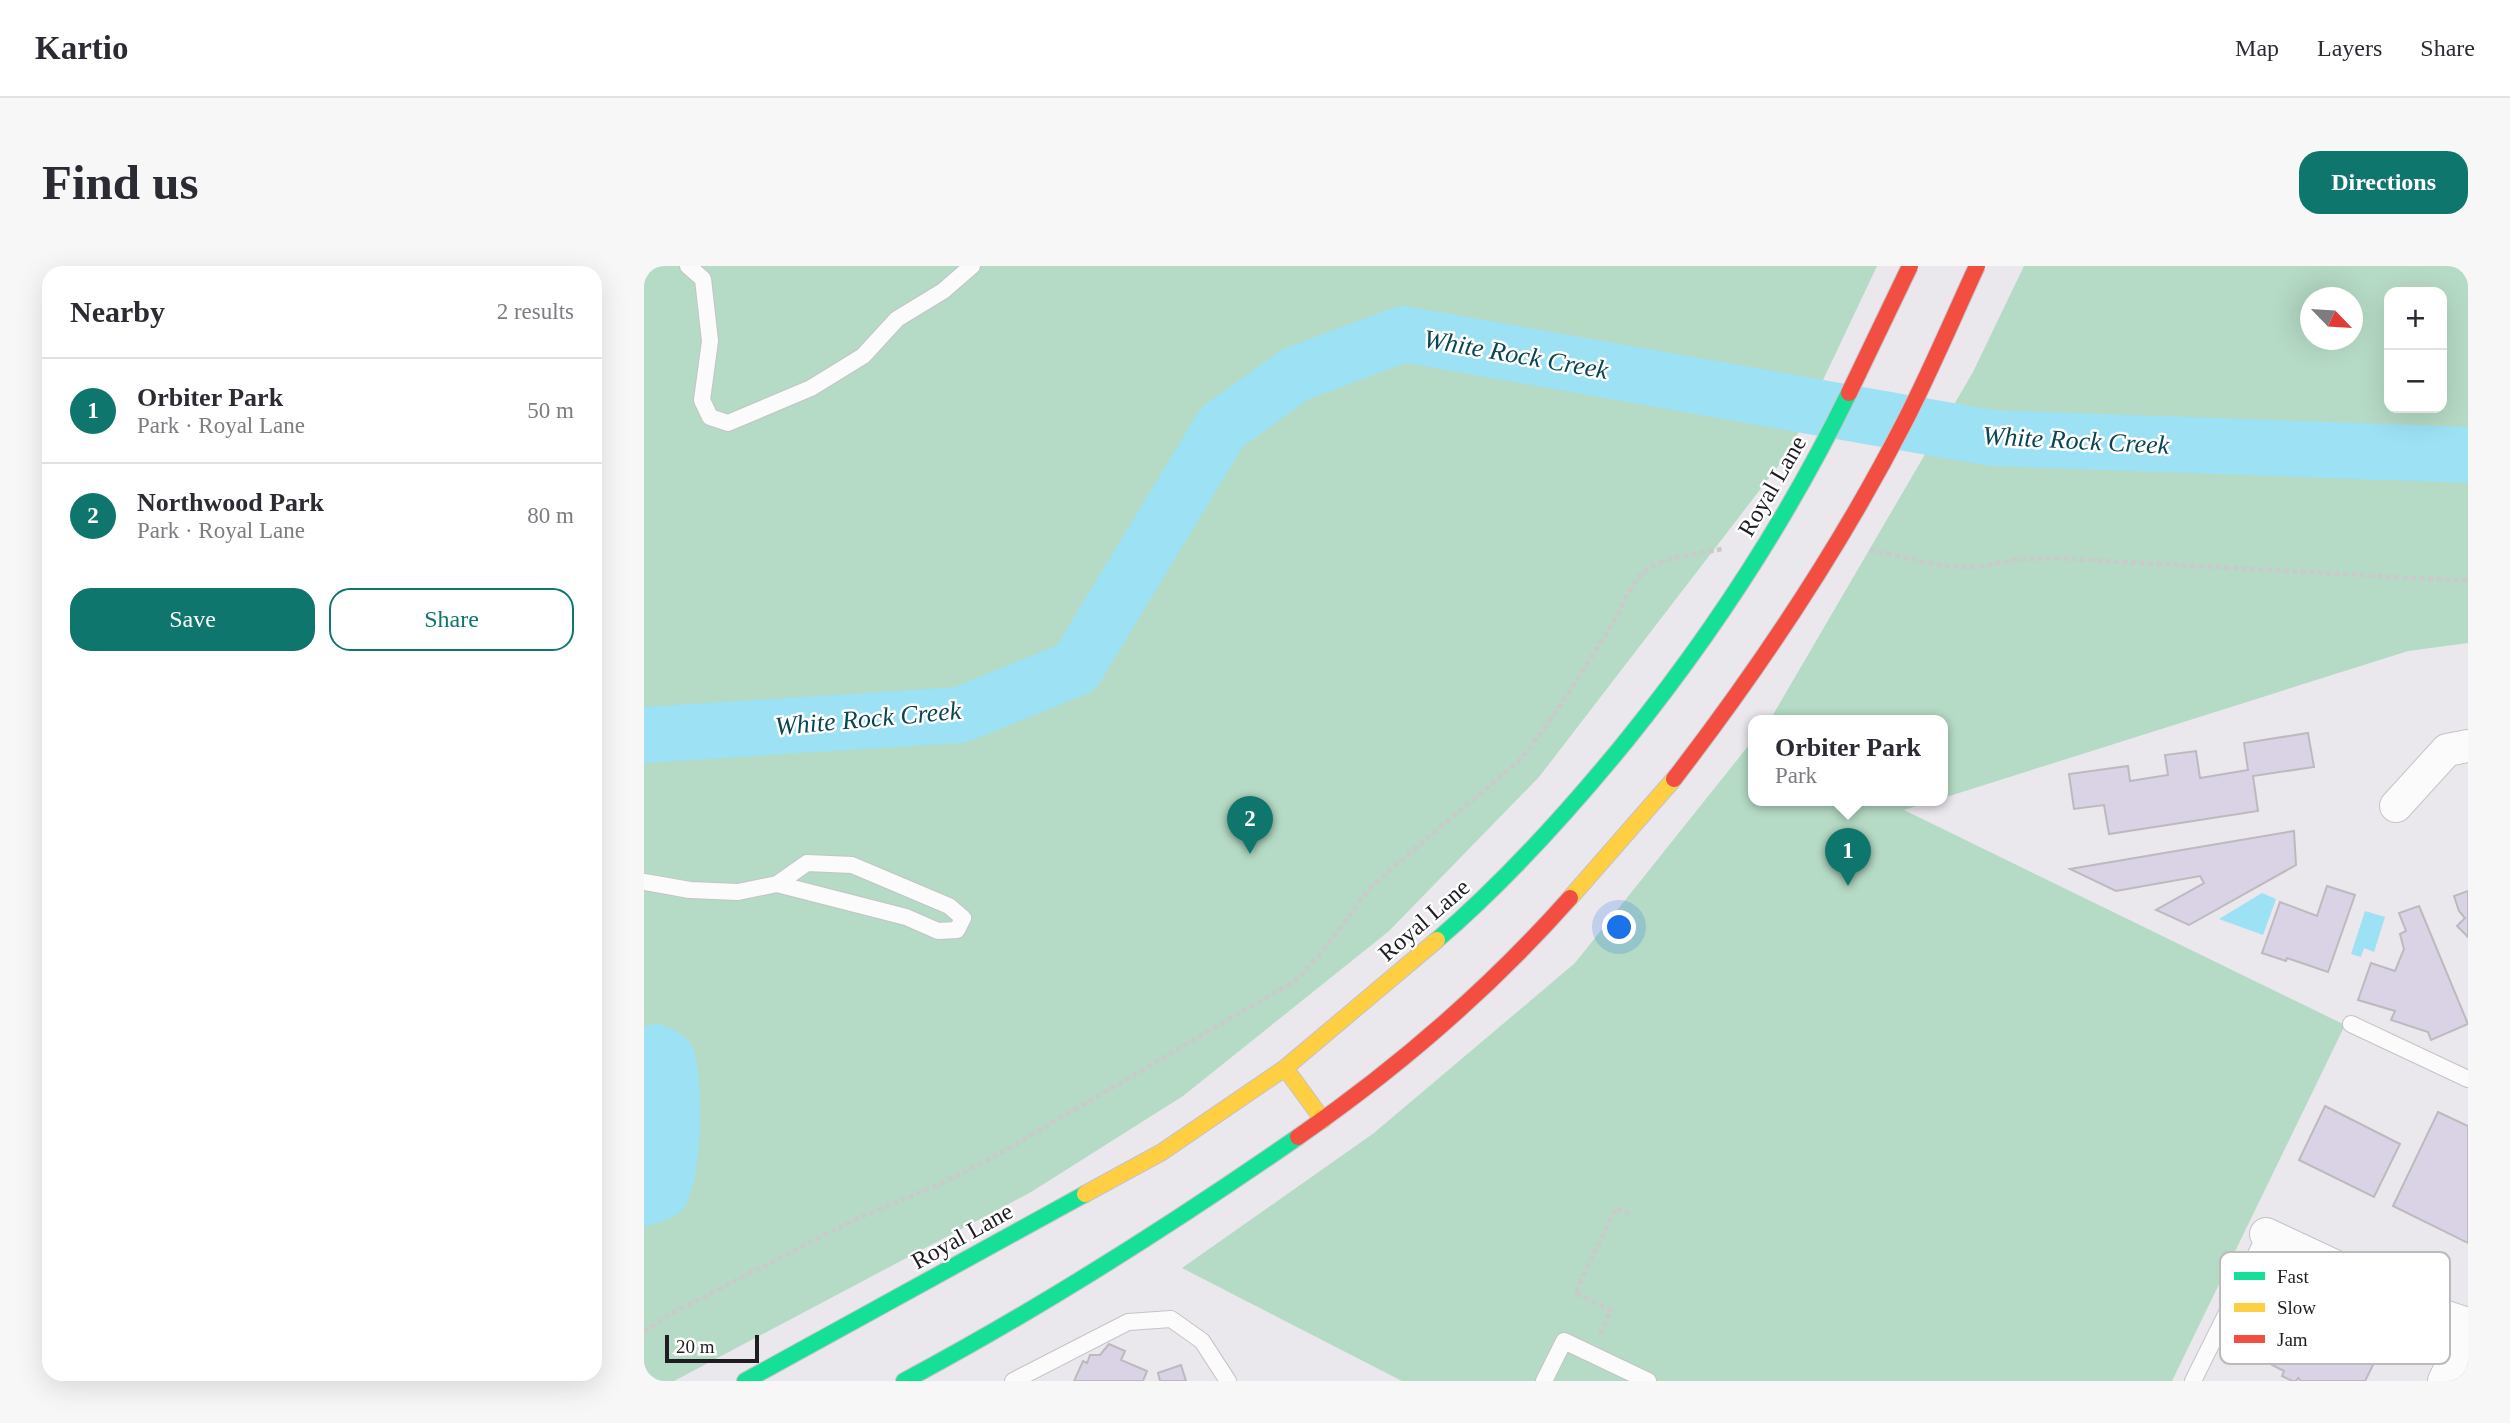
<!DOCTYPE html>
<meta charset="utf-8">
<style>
:root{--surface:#fff;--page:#f7f7f7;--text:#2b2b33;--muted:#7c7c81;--line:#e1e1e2;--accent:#0f766e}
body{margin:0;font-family:"Times New Roman",serif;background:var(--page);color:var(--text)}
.controls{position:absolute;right:21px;top:21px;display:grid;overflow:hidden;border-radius:14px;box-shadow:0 7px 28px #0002}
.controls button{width:63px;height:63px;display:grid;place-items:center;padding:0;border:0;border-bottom:2px solid var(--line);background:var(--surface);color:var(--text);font:35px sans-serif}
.compass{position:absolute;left:1656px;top:21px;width:63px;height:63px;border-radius:50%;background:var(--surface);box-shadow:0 7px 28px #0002;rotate:115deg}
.scale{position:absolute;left:21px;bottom:18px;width:94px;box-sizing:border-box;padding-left:7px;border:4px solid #1f1d21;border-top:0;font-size:19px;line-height:24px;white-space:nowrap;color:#1f1d21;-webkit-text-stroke:5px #fff;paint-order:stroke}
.you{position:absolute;left:976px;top:662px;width:24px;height:24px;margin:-18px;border:5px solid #fff;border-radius:50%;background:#1a73e8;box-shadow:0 0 0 10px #1a73e833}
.badge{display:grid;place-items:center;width:46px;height:46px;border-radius:50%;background:var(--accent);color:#fff;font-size:23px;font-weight:700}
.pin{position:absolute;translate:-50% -58px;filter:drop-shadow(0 2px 4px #0008)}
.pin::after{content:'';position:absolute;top:37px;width:24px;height:21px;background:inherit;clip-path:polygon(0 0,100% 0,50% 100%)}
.popup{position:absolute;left:1104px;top:449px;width:200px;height:91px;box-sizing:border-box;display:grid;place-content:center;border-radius:14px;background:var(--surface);filter:drop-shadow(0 2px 5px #0005);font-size:23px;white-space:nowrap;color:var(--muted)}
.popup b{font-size:26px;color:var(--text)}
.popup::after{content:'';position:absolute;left:50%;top:100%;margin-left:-14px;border:14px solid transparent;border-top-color:var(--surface)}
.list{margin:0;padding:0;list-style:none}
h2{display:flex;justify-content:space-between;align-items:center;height:91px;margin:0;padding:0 28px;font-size:30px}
h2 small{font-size:23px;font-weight:400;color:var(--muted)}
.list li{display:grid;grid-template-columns:46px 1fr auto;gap:21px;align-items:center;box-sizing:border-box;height:105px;padding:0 28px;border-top:2px solid var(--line)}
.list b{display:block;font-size:26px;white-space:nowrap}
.list p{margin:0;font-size:23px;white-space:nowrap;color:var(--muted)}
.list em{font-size:23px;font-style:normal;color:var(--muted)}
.actions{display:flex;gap:14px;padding:21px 28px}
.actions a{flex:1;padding:16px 0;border:2px solid var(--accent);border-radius:21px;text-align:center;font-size:24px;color:var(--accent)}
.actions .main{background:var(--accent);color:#fff}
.map{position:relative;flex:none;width:1824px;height:1115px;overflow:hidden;border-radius:21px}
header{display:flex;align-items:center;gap:42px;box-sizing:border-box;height:98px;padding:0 35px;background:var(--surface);border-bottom:2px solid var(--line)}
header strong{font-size:33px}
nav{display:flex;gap:38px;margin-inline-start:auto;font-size:24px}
.intro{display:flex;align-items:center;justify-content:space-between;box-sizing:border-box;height:168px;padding:0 42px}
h1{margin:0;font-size:49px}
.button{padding:18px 32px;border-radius:21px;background:var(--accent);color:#fff;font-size:24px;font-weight:700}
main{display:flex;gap:42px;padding:0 42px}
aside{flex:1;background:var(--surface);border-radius:21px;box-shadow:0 7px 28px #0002}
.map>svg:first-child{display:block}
.green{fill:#b5dac5;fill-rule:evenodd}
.water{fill:#9de1f4}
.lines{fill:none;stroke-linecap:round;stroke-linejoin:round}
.river{stroke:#9de1f4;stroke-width:56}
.building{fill:#dad2e5;stroke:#bcbabf;stroke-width:2}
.lane-casing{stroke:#c5c3c7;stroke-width:18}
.street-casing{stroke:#c5c3c7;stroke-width:34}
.fast-casing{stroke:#c5c3c7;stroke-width:18}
.slow-casing{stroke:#c5c3c7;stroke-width:18}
.jam-casing{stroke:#c5c3c7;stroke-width:18}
.path{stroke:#cac9cb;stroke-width:4.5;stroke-dasharray:5 3.5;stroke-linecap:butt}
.lane{stroke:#fcfbfc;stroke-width:16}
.street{stroke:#fcfbfc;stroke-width:32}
.fast{stroke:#16e098;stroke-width:16}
.slow{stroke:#ffcf43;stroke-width:16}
.jam{stroke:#f24e42;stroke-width:16}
.fast-bridge-casing{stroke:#c5c3c7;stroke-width:18;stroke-linecap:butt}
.jam-bridge-casing{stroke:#c5c3c7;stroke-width:18;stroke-linecap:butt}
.fast-bridge{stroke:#16e098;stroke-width:16}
.jam-bridge{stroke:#f24e42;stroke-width:16}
.labels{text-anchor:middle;stroke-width:5;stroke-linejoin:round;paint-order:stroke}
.street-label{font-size:24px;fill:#1f1d21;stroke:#fff}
.water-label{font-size:26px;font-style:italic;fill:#084653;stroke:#fff}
.key{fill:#fff;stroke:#bcbbbc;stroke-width:2}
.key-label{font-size:19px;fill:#1f1d21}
</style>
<header>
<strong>Kartio</strong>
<nav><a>Map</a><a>Layers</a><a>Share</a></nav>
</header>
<div class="intro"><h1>Find us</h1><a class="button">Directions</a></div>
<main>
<aside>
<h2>Nearby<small>2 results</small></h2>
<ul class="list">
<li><span class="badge">1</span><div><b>Orbiter Park</b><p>Park · Royal Lane</p></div><em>50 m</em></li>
<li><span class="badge">2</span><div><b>Northwood Park</b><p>Park · Royal Lane</p></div><em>80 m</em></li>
</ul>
<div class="actions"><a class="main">Save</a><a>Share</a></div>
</aside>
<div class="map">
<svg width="1824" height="1115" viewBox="0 0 1824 1115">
<rect width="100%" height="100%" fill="#eae7ed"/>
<path class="green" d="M0 0H1233L1145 186 895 511 745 665 539 830 387 926 30 1115H0Z
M1380 0H1824V377L1764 385 1299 532 1298 454H1126L1329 106ZM1745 26H1798V142H1745ZM1666 32H1708V74H1666Z
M1109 474 1110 534H1290L1260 544 1701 759 1528 1115H758L538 1002 730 867 931 697Z"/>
<path class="water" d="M1618 627 1632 633 1619 669 1575 653Z
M1721 645 1741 651 1730 686 1720 682 1717 691 1707 688Z
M13 757C29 763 44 768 50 785 60 817 59 916 39 943 31 953 11 958 0 961V761Z"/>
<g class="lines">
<path class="river" d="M0 469 316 449 432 402 578 161 652 108 759 68 1347 172 1824 189"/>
</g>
<path class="building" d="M1664 467 1670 501 1609 510 1614 545 1465 568 1460 539 1430 543 1425 508 1484 500 1486 515 1524 509 1521 489 1552 485 1556 512 1604 504 1600 477Z
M1650 565 1652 599 1545 659 1512 644 1560 617 1556 610 1472 625 1426 603Z
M1683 620 1711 629 1684 706 1643 692 1642 695 1618 687 1636 636 1673 650Z
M1824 625V671L1813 660 1821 652 1815 645 1810 630Z
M1775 640 1824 758 1787 774 1784 766 1747 754 1751 745 1714 734 1727 697 1751 705 1760 683 1756 668 1762 665 1755 647Z
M1681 840 1756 878 1730 931 1655 894Z
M1794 846 1824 860V977L1749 940Z
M1652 1045 1736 1085 1721 1115H1657L1654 1112 1652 1115H1648L1638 1110 1640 1105 1628 1099Z
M465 1078 481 1085 477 1094 503 1105 499 1115H430L439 1095 443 1097 446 1089H456Z
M537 1099 542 1115H516L514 1107Z"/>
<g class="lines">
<defs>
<path id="lane" d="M44 0 59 13 66 75 58 134 66 151 84 157 167 122 219 90 253 53 299 25 328 0
M0 616 46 624 94 626 133 618 262 651 294 665 313 664 319 652 305 640 208 599 163 597 133 618
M1707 758 1824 813
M369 1115 484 1056 527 1053 558 1075 584 1115
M900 1115 920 1075 1004 1115
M1549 1115 1622 968"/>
<path id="street" d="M1752 540 1803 484 1824 480
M1622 968 1793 1048 1824 1058
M1800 1115 1824 1065"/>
<path id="fast" d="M793 674C863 614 924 546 982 475
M101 1115 441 928
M260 1115C397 1042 527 959 654 871"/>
<path id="slow" d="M926 632 1030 513
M641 802 679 854
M441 928 518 886 641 802 793 674"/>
<path id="jam" d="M654 871C752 803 847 721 926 632"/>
</defs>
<use href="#lane" class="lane-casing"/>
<use href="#street" class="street-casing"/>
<use href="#fast" class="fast-casing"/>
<use href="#slow" class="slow-casing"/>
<use href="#jam" class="jam-casing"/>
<path class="path" d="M1226 284 1300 300 1334 301 1370 294 1407 292 1824 315
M0 1066 26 1048 212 953 294 919 353 889 652 714 678 686 727 620 877 493C911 450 941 402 970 355 980 339 986 317 1001 305 1020 290 1054 288 1078 283
M956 1068 967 1044 931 1027 972 942 985 948"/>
<use href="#lane" class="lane"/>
<use href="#street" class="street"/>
<use href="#fast" class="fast"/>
<use href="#slow" class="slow"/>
<use href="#jam" class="jam"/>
<defs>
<path id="fast-bridge" d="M982 475C1069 367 1144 252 1205 127"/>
<path id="jam-bridge" d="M1205 127 1266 0
M1030 513C1117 400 1196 282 1261 155 1287 104 1309 52 1333 0"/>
</defs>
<use href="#fast-bridge" class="fast-bridge-casing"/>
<use href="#jam-bridge" class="jam-bridge-casing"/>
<use href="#fast-bridge" class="fast-bridge"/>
<use href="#jam-bridge" class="jam-bridge"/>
</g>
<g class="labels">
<g class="street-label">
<text transform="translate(1128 220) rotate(-60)" y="8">Royal Lane</text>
<text transform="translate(780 654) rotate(-41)" y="8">Royal Lane</text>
<text transform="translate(318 970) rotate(-29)" y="8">Royal Lane</text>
</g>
<g class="water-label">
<text transform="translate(872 88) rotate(10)" y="9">White Rock Creek</text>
<text transform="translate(1432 174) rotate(3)" y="9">White Rock Creek</text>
<text transform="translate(224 452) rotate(-5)" y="9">White Rock Creek</text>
</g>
</g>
<rect x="1576" y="986" width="230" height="112" rx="10" class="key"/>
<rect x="1590" y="1006" width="31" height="8" fill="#16e098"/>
<rect x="1590" y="1037" width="31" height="9" fill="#ffcf43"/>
<rect x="1590" y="1069" width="31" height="8" fill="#f24e42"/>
<g class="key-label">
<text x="1633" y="1017">Fast</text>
<text x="1633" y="1048">Slow</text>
<text x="1633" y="1080">Jam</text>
</g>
</svg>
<div class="controls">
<button>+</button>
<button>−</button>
</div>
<svg class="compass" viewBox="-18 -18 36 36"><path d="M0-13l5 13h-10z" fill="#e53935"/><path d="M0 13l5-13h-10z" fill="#7c7c81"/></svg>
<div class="scale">20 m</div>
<div class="you"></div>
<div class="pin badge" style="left:1204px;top:620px">1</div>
<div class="popup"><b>Orbiter Park</b>Park</div>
<div class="pin badge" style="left:606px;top:588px">2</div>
</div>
</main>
